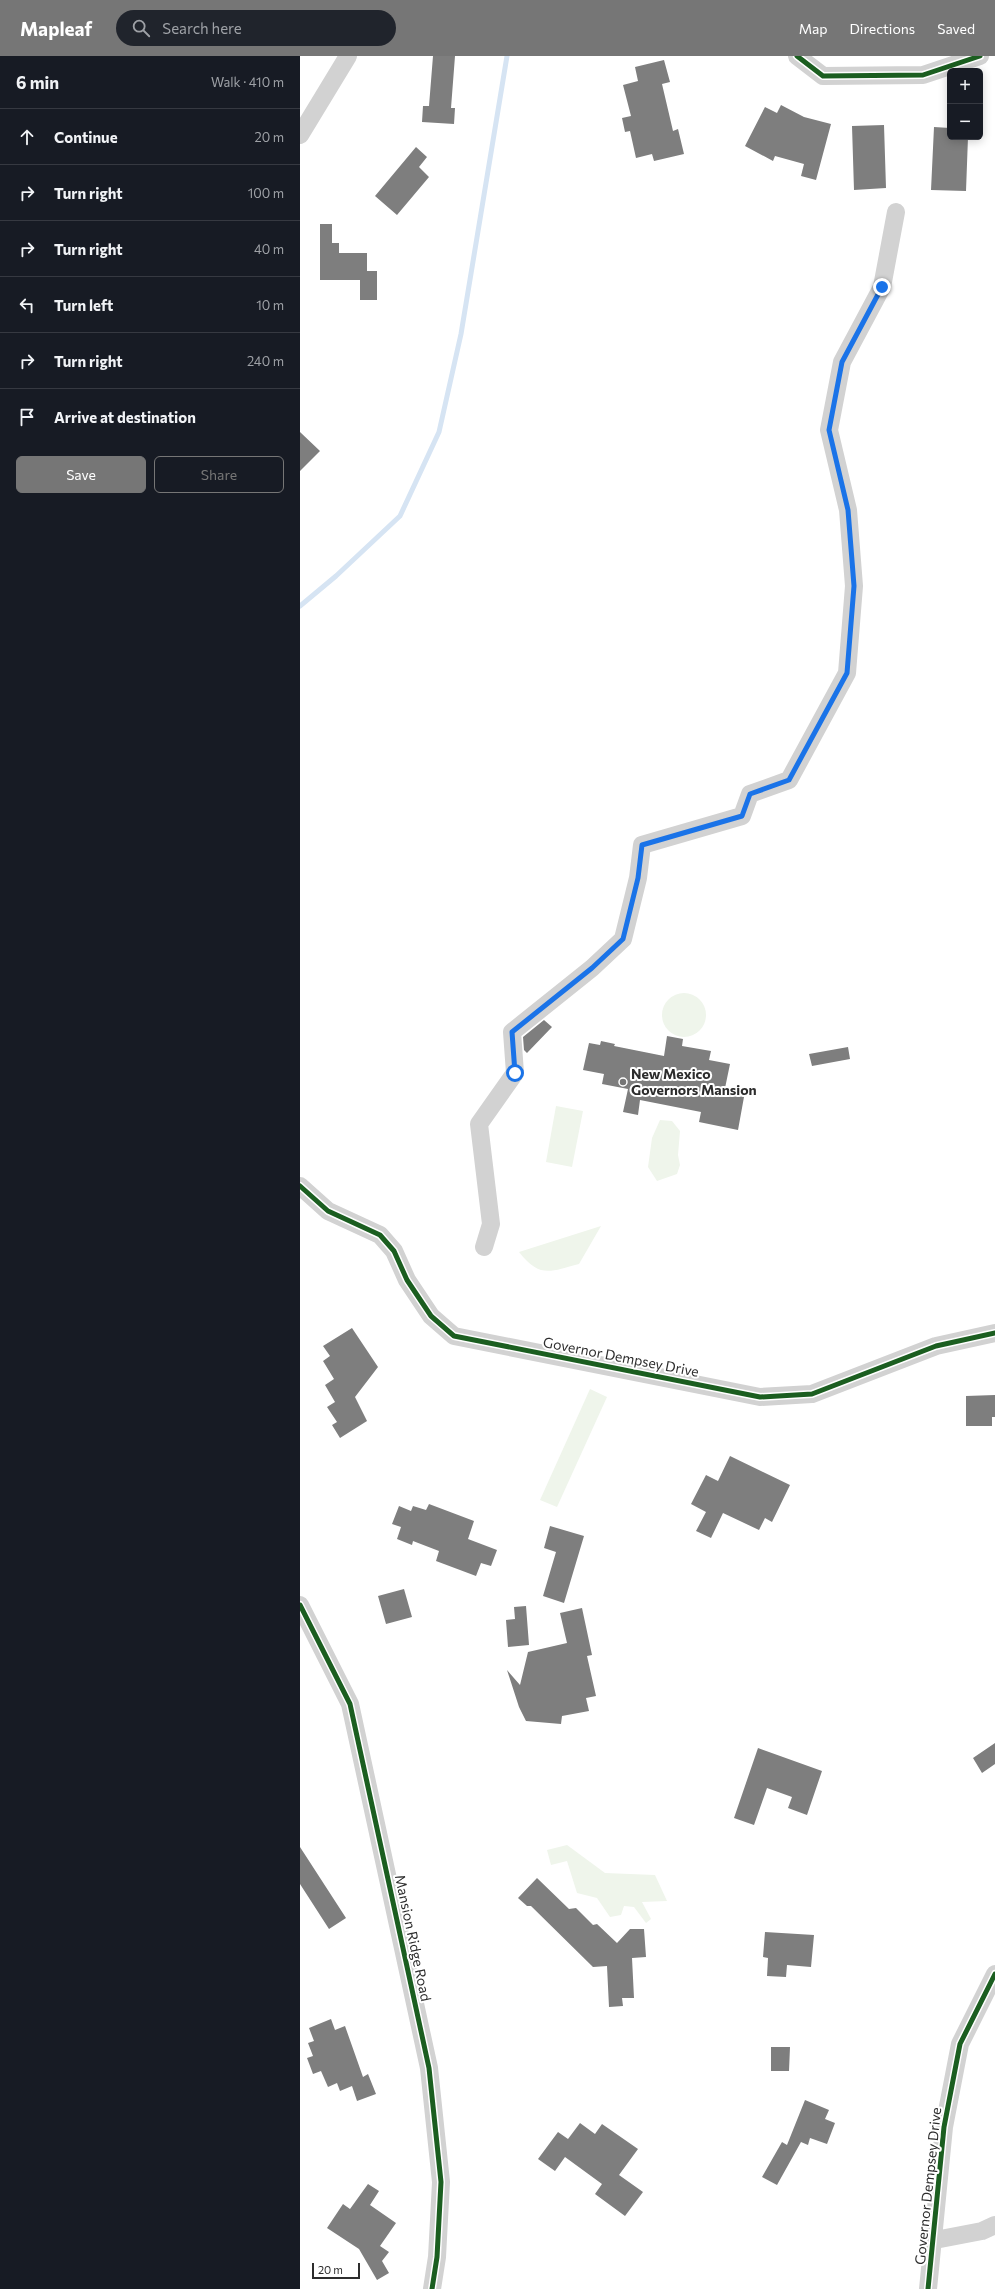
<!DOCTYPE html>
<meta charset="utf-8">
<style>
:root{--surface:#171b24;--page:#20242c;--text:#f1f3f6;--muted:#9ea1a6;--line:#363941;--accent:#767676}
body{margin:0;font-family:Commissioner,sans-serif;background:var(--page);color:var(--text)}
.controls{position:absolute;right:12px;top:12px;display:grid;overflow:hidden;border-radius:6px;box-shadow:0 2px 10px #0003}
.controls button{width:36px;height:36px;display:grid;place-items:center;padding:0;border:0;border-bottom:1px solid var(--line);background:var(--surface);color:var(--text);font:20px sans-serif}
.scale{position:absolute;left:12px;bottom:10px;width:48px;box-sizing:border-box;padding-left:4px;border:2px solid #2d2d2d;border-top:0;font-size:11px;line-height:14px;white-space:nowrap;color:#2d2d2d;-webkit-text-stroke:3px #fff;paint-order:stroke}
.stop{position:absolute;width:12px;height:12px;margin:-9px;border:3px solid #1a73e8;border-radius:50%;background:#fff}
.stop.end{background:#1a73e8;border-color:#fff;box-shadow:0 1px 4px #0008}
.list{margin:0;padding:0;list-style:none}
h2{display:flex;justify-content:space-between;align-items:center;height:52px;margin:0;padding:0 16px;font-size:17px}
h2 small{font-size:13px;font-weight:400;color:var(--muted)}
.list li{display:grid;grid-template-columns:26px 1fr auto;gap:12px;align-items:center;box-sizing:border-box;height:56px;padding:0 16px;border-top:1px solid var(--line)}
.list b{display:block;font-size:15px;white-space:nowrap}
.list em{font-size:13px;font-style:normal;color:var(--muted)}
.actions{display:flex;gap:8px;padding:12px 16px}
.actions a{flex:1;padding:9px 0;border:1px solid var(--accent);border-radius:6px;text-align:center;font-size:14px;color:var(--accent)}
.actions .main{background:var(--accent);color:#fff}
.icon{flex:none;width:22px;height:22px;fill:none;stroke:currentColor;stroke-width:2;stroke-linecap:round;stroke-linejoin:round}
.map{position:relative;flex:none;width:695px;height:2233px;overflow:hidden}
header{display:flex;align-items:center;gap:24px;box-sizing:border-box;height:56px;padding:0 20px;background:var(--accent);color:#fff}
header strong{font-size:19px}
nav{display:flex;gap:22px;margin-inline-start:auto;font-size:14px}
.search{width:280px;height:36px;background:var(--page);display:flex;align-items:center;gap:10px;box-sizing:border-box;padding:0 14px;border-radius:22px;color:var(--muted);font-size:15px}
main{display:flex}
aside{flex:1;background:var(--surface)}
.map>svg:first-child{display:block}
.green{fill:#eff5eb}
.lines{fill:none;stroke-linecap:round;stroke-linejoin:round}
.stream{stroke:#d6e4f3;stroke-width:5}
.building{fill:#7e7e7e}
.minor{stroke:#d2d2d2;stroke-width:18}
.cycleway-casing{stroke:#fff;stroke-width:8}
.cycleway{stroke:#1b5e20;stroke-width:5}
.route{stroke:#1a73e8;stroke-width:5}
.poi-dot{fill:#767676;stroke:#fff;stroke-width:1.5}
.labels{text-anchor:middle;stroke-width:4;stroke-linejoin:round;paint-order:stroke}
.poi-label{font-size:14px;font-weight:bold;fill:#2d2d2d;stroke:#fff;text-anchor:start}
.street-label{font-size:14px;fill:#2d2d2d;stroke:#fff}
</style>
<header>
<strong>Mapleaf</strong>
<div class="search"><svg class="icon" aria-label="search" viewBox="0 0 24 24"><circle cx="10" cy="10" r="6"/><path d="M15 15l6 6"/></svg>Search here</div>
<nav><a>Map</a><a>Directions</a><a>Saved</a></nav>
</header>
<main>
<aside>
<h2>6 min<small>Walk · 410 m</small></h2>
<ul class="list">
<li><svg class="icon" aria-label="ahead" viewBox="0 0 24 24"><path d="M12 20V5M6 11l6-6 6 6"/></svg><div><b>Continue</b></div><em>20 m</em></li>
<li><svg class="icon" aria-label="right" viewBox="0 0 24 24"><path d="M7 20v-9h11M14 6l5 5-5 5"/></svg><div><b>Turn right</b></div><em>100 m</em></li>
<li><svg class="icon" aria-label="right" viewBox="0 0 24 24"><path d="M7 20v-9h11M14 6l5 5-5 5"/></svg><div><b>Turn right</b></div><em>40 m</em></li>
<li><svg class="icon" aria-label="left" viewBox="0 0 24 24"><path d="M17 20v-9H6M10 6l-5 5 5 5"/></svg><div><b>Turn left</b></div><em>10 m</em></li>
<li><svg class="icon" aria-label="right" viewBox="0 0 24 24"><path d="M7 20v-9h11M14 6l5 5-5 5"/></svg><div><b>Turn right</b></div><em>240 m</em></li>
<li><svg class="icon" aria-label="arrive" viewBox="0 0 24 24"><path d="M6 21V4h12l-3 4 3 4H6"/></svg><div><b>Arrive at destination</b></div></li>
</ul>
<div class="actions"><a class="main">Save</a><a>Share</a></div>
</aside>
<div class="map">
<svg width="695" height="2233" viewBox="0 0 695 2233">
<rect width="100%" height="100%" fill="#fff"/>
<path class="green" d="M362 959a22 22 0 1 1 44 0a22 22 0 1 1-44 0Z
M256 1050 283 1055 272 1111 246 1106Z
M360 1064 372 1065 380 1075 378 1099 380 1109 377 1118 357 1125 348 1111 352 1082Z
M301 1170 279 1208C249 1216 240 1222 219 1196Z
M290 1333 307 1341 257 1451 240 1444Z
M267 1789 305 1817 355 1819 367 1845 342 1846 351 1863 346 1867 334 1851 324 1850 321 1859 310 1861 297 1842 277 1837 267 1805 251 1809 247 1794Z"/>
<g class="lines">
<path class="stream" d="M0 550 36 520 100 460 139 376 161 278 207 0"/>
</g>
<path class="building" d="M133 0H155L151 52H155L154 68 122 66 123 50H129Z
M364 4 370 26 362 28 373 75 378 73 384 98 354 105 352 98 336 102 330 75 325 76 322 62 331 60 323 29 338 25 335 11Z
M481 49 504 61 531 68 516 124 501 120 504 108 475 100 473 105 445 90 465 51 477 57Z
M584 69 586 132 554 134 552 70Z
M634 71 650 72V81H668L666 135 631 134Z
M116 91 127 101 119 111 129 121 97 159 75 140Z
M20 168H32V187H39V197H67V215H77V244H60V224H20Z
M0 376 20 395 0 415Z
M244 964 252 971 227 997 224 994 223 981Z
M367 980 383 983 382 990 411 995 409 1004 430 1008 424 1037 444 1041 438 1074 399 1066 401 1056 340 1044 338 1059 323 1056 328 1033 302 1028 304 1018 283 1014 289 987 300 989 301 985 315 988 314 990 364 1000Z
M548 991 550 1003 512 1010 509 998Z
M52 1272 78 1311 55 1341 67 1365 40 1382 32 1369 37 1366 27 1351 35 1346 25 1329 34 1323 23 1305 30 1300 23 1290Z
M695 1339V1361H692V1370H666V1340Z
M430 1400 490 1429 472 1466 465 1462 459 1474 423 1457 411 1482 396 1475 406 1456 391 1448 406 1419 418 1425Z
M129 1448 174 1465 168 1483 197 1494 191 1510 181 1507 176 1520 136 1505 139 1495 113 1485 112 1489 97 1483 101 1471 92 1468 99 1450 111 1455 113 1450 126 1454Z
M250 1470 284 1480 264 1547 243 1540 256 1496 244 1492Z
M104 1533 112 1561 86 1568 78 1540Z
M226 1550 229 1589 208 1591 206 1564 215 1563 214 1551Z
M282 1552 292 1599 287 1600 296 1640 286 1642 289 1655 262 1660 261 1668 226 1665 219 1651 207 1614 220 1629 228 1596 267 1587 260 1557Z
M695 1687V1708L682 1717 673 1702Z
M458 1692 522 1715 507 1759 488 1752 492 1741 467 1732 454 1769 434 1762Z
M0 1791 46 1862 29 1873 0 1828Z
M237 1822 269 1853 276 1852 293 1869 297 1868 317 1887 330 1873H344L346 1901 332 1902 334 1942H322L323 1950 309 1951 307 1910 293 1911 231 1850H227L218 1842Z
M465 1876 514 1879 511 1911 487 1909 486 1921 467 1920 468 1902 463 1901Z
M31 1963 35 1974 45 1970 63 2021 68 2018 76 2038 57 2045 52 2030 40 2035 37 2027 28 2031 21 2015 13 2018 7 2002 13 2000 8 1987 14 1985 9 1972Z
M471 1991H490L489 2015H471Z
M505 2044 529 2054 525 2063 535 2067 527 2088 510 2082 508 2089 501 2086 477 2129 462 2121 482 2086 487 2089Z
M280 2067 295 2078 302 2068 338 2093 319 2119 343 2136 325 2160 295 2138 302 2128 265 2101 255 2115 238 2103 258 2076 268 2083Z
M68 2128 79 2135 70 2149 96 2167 80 2190 89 2196 82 2205 89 2217 77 2224 59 2193 27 2172 43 2148 50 2153Z"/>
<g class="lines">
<path class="minor" d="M497 0 523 20 623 19 680 0
M0 79 48 0
M0 1130 28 1155 80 1179 94 1195 107 1224 131 1260 154 1280 460 1341 512 1338 636 1290 695 1277
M184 1191 191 1168 179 1068 215 1017 212 976 292 912 323 883 338 822 342 789 442 760 450 738 489 724 547 617 554 530 548 454 529 374 542 306 582 231 596 156
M0 1549 50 1648 129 2012 141 2126 137 2201 132 2233
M635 2184 682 2175 695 2169
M628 2233 644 2071 660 1988 695 1918"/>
<defs>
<path id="cycleway" d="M497 0 523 20 623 19 680 0
M0 1130 28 1155 80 1179 94 1195 107 1224 131 1260 154 1280 460 1341 512 1338 636 1290 695 1277
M0 1549 50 1648 129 2012 141 2126 137 2201 132 2233
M628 2233 644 2071 660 1988 695 1918"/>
</defs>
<use href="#cycleway" class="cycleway-casing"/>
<use href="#cycleway" class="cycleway"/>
</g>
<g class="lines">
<path class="route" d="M215 1017 212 976 292 912 323 883 338 822 342 789 442 760 450 738 489 724 547 617 554 530 548 454 529 374 542 306 582 231"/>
</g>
<circle class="poi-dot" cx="323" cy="1026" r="4"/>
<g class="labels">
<g class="poi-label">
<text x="331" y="1023">New Mexico<tspan x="331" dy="16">Governors Mansion</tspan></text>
</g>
<g class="street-label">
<text transform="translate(321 1301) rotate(11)" y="5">Governor Dempsey Drive</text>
<text transform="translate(113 1882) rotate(78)" y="5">Mansion Ridge Road</text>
<text transform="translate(628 2130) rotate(-84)" y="5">Governor Dempsey Drive</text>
</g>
</g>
</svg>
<div class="controls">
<button>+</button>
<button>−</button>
</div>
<div class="scale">20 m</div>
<div class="stop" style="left:215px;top:1017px"></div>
<div class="stop end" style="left:582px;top:231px"></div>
</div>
</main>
